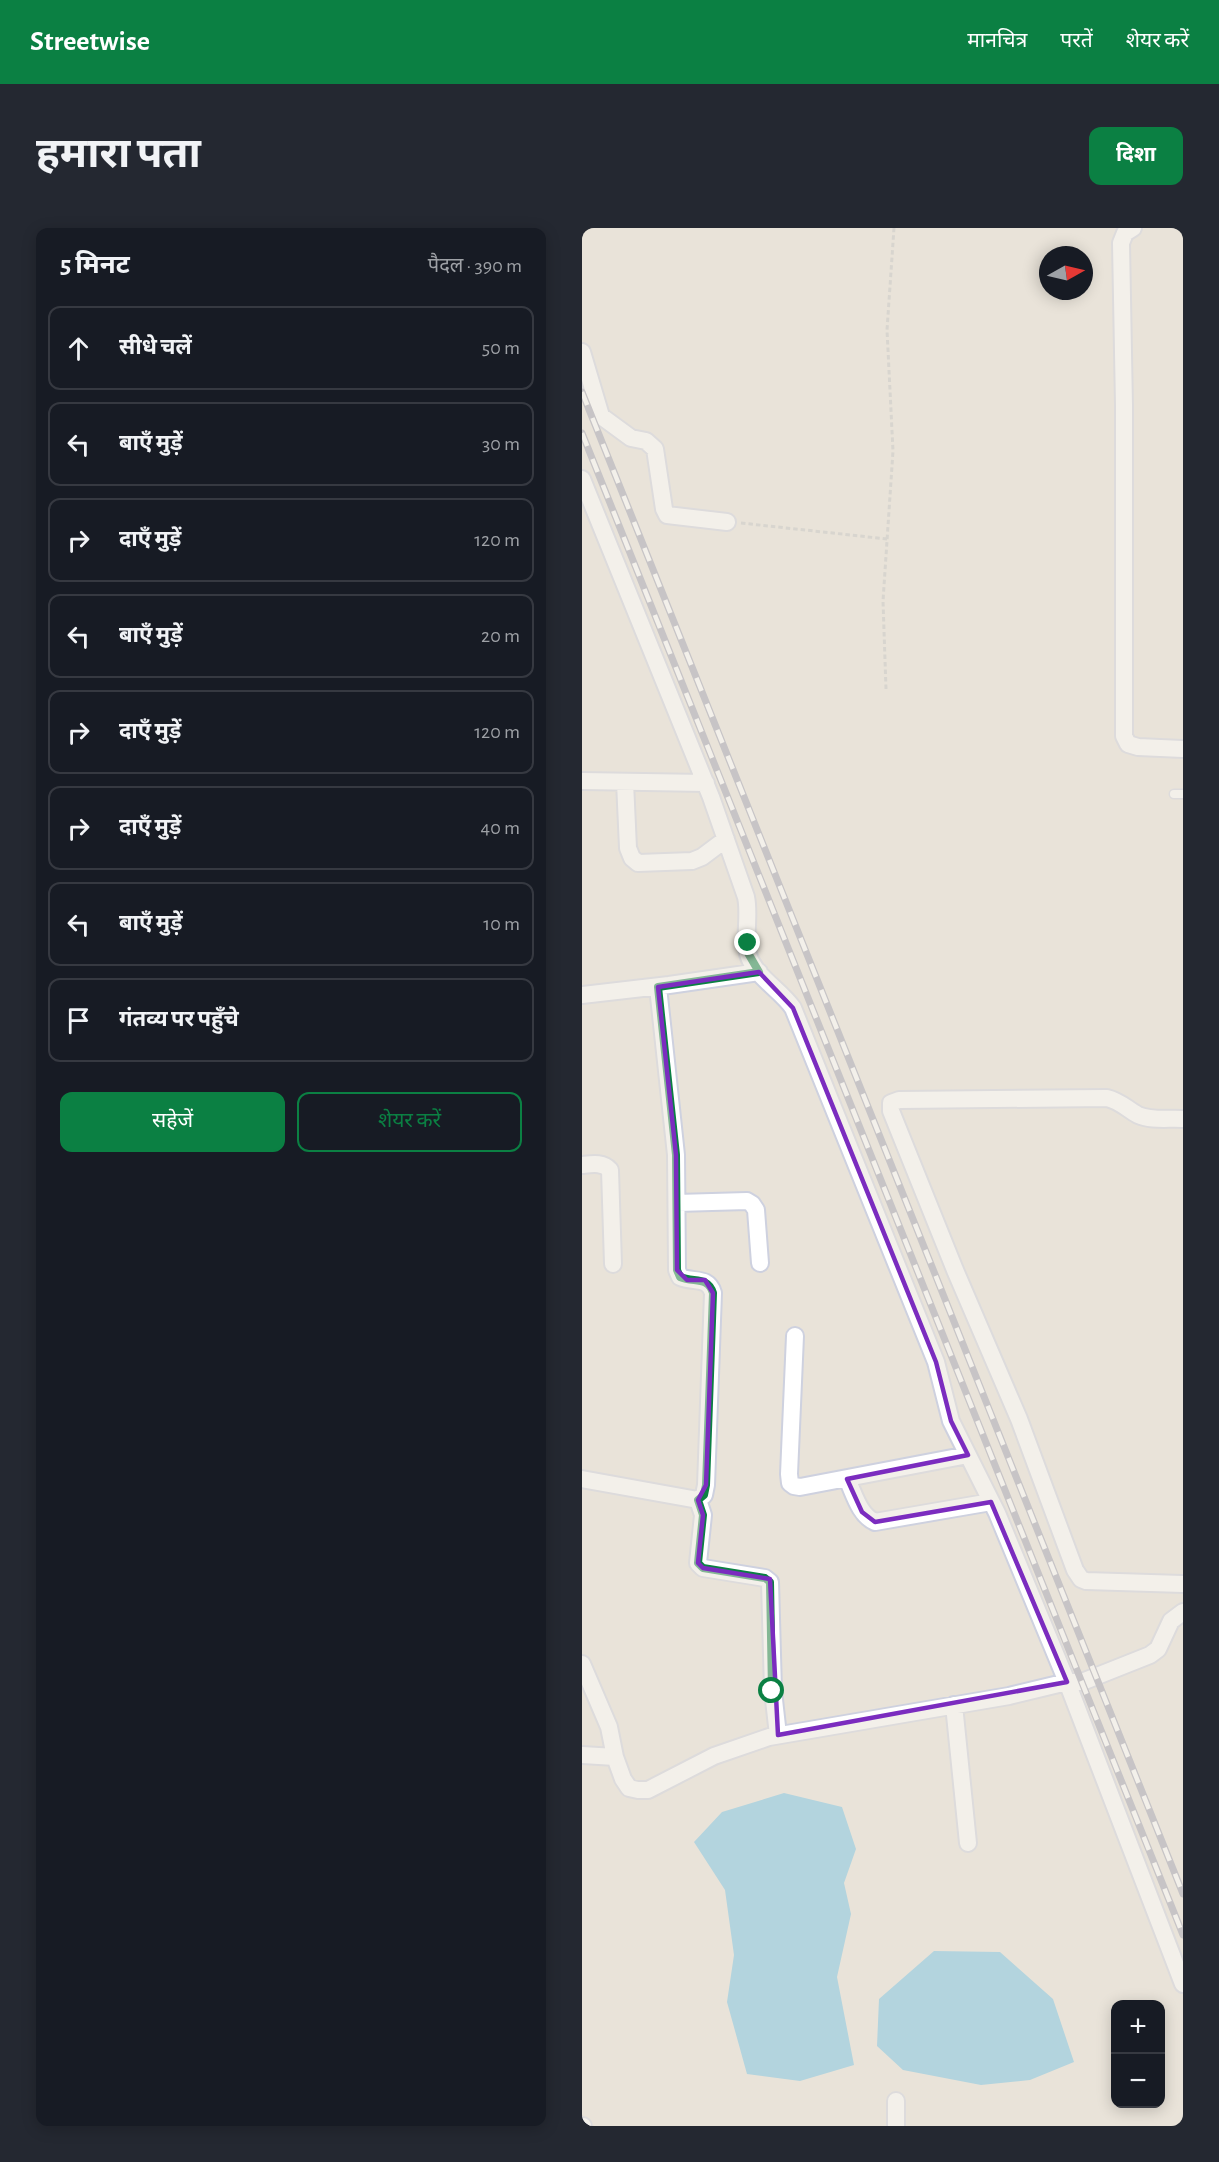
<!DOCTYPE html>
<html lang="hi">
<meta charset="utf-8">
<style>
:root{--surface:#171b24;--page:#242831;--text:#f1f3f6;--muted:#9ea1a6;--line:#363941;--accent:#0b8043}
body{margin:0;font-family:"Alegreya Sans","Noto Sans Devanagari",sans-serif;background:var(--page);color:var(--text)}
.controls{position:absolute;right:18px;bottom:18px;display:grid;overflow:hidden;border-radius:12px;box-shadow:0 3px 15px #0003}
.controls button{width:54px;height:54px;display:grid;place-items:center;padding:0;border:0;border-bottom:2px solid var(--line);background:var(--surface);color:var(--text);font:30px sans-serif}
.compass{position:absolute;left:457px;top:18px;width:54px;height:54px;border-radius:50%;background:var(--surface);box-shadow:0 3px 15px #0003;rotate:82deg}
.stop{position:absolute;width:18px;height:18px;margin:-14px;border:4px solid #0b8043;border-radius:50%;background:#fff}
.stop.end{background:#0b8043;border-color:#fff;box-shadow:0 2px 6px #0008}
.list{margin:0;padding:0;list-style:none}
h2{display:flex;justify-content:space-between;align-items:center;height:78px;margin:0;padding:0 24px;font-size:26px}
h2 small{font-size:20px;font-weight:400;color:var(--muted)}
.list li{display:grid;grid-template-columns:39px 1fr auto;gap:18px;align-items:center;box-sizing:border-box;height:84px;margin:0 12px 12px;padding:0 12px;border:2px solid var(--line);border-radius:12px}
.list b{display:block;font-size:22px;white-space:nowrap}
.list em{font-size:20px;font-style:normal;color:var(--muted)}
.actions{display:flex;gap:12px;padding:18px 24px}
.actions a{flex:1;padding:14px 0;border:2px solid var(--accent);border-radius:12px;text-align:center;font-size:21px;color:var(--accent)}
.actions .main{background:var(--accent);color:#fff}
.icon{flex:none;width:33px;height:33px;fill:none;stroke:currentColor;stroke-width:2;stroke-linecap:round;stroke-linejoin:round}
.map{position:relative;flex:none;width:601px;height:1898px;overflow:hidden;border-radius:12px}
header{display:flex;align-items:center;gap:36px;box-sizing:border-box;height:84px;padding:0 30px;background:var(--accent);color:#fff}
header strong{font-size:28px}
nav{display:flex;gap:33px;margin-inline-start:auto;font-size:21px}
.intro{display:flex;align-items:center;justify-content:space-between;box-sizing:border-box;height:144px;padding:0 36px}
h1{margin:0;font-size:42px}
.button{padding:15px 27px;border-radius:12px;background:var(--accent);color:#fff;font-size:21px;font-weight:700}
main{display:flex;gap:36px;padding:0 36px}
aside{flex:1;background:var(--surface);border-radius:12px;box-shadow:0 3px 15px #0003}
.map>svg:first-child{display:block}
.water{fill:#72c0e5}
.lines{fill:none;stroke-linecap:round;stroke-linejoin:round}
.lane-casing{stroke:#ced1df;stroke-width:11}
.street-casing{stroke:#ced1df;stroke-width:20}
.path{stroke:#c3c3c3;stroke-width:3;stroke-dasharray:4.5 3;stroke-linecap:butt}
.lane{stroke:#fff;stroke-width:8}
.street{stroke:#fff;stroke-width:16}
.rail-casing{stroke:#9d9eb0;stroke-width:7}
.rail{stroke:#fff;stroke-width:4.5;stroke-dasharray:14;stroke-linecap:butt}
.route{stroke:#0b8043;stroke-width:8}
.marked{fill:none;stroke:#7b2cbf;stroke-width:4.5;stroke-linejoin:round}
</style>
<header>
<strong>Streetwise</strong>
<nav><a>मानचित्र</a><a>परतें</a><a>शेयर करें</a></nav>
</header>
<div class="intro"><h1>हमारा पता</h1><a class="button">दिशा</a></div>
<main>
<aside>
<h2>5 मिनट<small>पैदल · 390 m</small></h2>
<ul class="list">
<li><svg class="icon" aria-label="ahead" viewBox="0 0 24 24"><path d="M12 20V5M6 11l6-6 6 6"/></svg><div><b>सीधे चलें</b></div><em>50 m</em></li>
<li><svg class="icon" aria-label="left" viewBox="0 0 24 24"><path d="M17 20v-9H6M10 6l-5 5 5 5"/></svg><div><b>बाएँ मुड़ें</b></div><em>30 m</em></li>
<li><svg class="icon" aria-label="right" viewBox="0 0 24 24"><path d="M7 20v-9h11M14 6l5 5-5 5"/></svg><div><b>दाएँ मुड़ें</b></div><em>120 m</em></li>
<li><svg class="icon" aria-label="left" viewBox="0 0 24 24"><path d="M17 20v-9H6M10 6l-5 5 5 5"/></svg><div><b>बाएँ मुड़ें</b></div><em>20 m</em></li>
<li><svg class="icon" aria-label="right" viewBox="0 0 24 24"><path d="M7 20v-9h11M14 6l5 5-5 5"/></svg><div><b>दाएँ मुड़ें</b></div><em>120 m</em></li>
<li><svg class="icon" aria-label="right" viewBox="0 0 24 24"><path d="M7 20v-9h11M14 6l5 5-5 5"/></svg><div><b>दाएँ मुड़ें</b></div><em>40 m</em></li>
<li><svg class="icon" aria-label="left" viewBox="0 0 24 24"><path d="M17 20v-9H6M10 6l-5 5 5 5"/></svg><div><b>बाएँ मुड़ें</b></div><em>10 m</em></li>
<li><svg class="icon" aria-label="arrive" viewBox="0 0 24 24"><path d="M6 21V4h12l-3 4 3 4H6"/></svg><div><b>गंतव्य पर पहुँचे</b></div></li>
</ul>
<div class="actions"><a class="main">सहेजें</a><a>शेयर करें</a></div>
</aside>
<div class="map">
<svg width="601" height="1898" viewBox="0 0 601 1898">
<rect width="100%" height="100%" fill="#e9e3d9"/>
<path class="water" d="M202 1565 260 1579 274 1621 262 1655 269 1686 255 1749 272 1837 218 1853 165 1846 145 1774 152 1727 143 1662 112 1614 140 1584Z
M352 1723 418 1724 471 1771 492 1834 448 1852 399 1857 321 1842 295 1818 297 1771Z"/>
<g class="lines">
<defs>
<path id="lane" d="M592 566H601"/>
<path id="street" d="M551 0 543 5 539 15 542 178V508L546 516 556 519 601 521
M0 124 19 188 49 210 64 213 73 221 82 281 85 287 145 294
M0 251 129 569 164 669C168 687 162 707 166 726 172 748 199 762 211 780L354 1134 369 1193 415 1285 485 1454 601 1756
M0 553 124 555
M43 554 46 620 50 630 56 635 110 633 120 629 144 611
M0 767 87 757 177 744
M601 891C587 890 569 893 556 887 545 881 538 873 525 870L317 872 309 875V883L373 1042 437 1191 493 1342 499 1351 504 1353 601 1356
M0 937C10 936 21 934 28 942L31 1036
M95 975 165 973 170 976 174 982 178 1035
M213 1108 207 1246 208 1255 212 1258 218 1259 386 1227
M0 1251 116 1272 122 1267 124 1257 131 1065C126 1048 112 1055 98 1049L95 1042 94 927 76 759
M265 1251C272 1265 277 1287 293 1294L409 1274
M116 1272 121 1287 116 1335 121 1340 183 1350 188 1354 191 1463 196 1507
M0 1436 27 1499 33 1529
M372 1477 386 1615
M0 1527 33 1529 41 1551 47 1560 56 1562H66L132 1528 187 1509 427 1468 485 1454H500L568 1427 576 1421 589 1393 601 1384
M314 1873V1898
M0 1898H1"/>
</defs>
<use href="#lane" class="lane-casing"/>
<use href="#street" class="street-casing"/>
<path class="path" d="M159 295 305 311
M304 461 301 373 311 223 305 102 312 0"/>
<use href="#lane" class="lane"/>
<use href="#street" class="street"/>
<defs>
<path id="rail" d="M0 164 601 1666
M0 205 601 1707"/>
</defs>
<use href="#rail" class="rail-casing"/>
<use href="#rail" class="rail"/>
</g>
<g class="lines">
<path class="route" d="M166 715V725L177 744 76 759 94 927 95 1042 98 1049C112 1055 126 1048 131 1065L124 1257 122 1267 116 1272 121 1287 116 1335 121 1340 183 1350 188 1354 190 1463"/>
</g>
<path d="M0 0H601V1898H0ZM177 744 211 780 354 1134 369 1193 386 1227 265 1251 280 1284 293 1294 409 1274 485 1454 196 1507 188 1351 121 1340 116 1335 121 1287 116 1272 124 1257 131 1065 123 1052H105L95 1042 94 927 76 759Z" fill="#e9e3d9" fill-opacity=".55" fill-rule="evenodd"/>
<path class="marked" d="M177 744 211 780 354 1134 369 1193 386 1227 265 1251 280 1284 293 1294 409 1274 485 1454 196 1507 188 1351 121 1340 116 1335 121 1287 116 1272 124 1257 131 1065 123 1052H105L95 1042 94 927 76 759Z"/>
</svg>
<div class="controls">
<button>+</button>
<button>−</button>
</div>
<svg class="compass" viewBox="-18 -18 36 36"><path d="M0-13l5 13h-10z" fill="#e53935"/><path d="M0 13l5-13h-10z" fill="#9ea1a6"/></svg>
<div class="stop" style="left:190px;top:1463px"></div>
<div class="stop end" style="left:166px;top:715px"></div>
</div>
</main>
